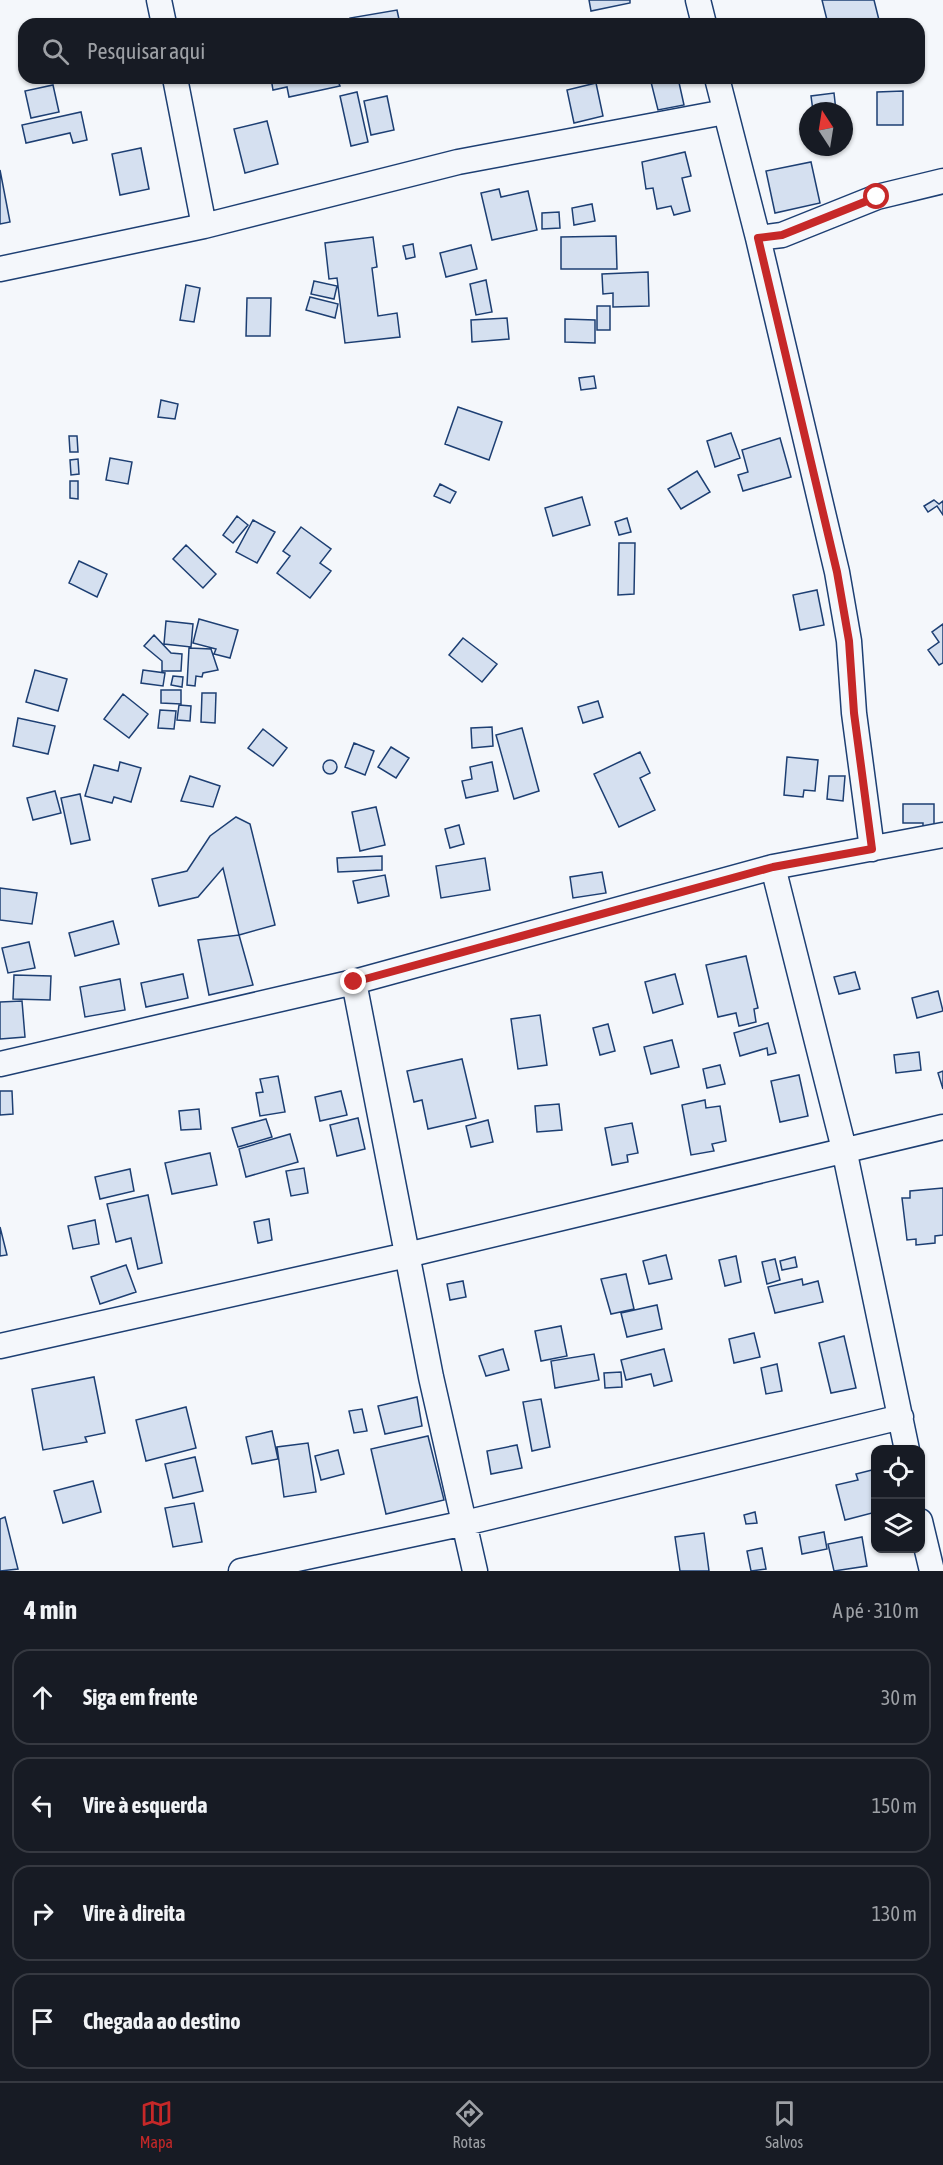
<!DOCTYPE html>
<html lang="pt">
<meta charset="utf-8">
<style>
:root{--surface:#171b24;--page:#242831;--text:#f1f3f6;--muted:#9ea1a6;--line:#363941;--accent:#c62828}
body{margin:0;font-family:"Asap Condensed",sans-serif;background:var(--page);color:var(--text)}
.controls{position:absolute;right:18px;bottom:18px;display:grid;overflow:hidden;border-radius:12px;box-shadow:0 2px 4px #0004}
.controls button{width:54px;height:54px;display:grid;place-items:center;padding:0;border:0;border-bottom:2px solid var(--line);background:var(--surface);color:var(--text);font:30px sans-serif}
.compass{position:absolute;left:799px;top:102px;width:54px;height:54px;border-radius:50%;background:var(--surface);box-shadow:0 2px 4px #0004;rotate:348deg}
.stop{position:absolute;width:18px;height:18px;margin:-14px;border:4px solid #c62828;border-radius:50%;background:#fff}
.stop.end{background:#c62828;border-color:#fff;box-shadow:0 2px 6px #0008}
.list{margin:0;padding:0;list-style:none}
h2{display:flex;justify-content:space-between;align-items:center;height:78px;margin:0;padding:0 24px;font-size:26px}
h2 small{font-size:20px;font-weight:400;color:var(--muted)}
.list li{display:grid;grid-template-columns:39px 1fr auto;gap:18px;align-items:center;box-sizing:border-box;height:96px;margin:0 12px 12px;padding:0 12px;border:2px solid var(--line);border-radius:18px}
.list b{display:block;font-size:22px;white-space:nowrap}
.list em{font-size:20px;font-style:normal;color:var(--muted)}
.icon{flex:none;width:33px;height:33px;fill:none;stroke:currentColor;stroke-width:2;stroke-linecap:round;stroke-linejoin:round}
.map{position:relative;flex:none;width:943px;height:1571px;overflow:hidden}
.search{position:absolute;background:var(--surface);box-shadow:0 2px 4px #0004;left:18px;right:18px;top:18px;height:66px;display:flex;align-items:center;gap:15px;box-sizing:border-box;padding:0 21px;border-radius:18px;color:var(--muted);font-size:22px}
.sheet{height:510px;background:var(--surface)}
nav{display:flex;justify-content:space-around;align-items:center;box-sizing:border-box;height:84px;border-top:2px solid var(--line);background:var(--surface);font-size:16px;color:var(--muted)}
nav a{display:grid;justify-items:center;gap:3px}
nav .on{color:var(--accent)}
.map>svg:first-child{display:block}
.building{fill:#d5e0f0;stroke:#1d3f73;stroke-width:1.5}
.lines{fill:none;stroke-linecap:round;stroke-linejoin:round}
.minor-casing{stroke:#1d3f73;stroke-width:27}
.minor{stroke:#f4f7fb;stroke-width:24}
.route{stroke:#c62828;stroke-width:8}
</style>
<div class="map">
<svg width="943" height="1571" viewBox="0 0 943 1571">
<rect width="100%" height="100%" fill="#f4f7fb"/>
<path class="building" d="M589 0H630V3L591 11Z
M822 0H874L880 24H828Z
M397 10 400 24H351L350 18Z
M222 78H248L223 81Z
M271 78H354L338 81 340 86 289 97 287 87 273 90Z
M650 78H678L684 105 658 110Z
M596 83 603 116 574 123 567 90Z
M53 85 59 112 31 118 25 91Z
M903 91V125H877V92Z
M357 92 368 142 351 146 340 96Z
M834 93 836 111H813L811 96Z
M387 96 394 130 371 135 364 101Z
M81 112 87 140 73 143 70 133 26 143 22 125Z
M267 121 278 164 245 173 234 129Z
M141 148 149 189 120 195 112 154Z
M685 152 691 176 682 178 690 211 674 215 671 206 657 209 653 188 646 189 642 162Z
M811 162 820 203 775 213 766 171Z
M0 170 10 222 0 224Z
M499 189 501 197 528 191 537 230 492 240 481 193Z
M592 204 595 221 574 225 572 208Z
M559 212 560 228 542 229V213Z
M616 236 617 269H561V237Z
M373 237 377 267 372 268 378 316 397 313 400 337 345 343 337 278 329 279 325 243Z
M413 244 415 257 406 259 403 246Z
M471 245 477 269 446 277 440 253Z
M648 272 649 306 613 307V293L603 294 602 274Z
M486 280 492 312 476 315 470 284Z
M314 281 337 286 334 299 311 294Z
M186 285 200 288 194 322 180 320Z
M310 297 338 304 335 318 306 310Z
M247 298H271L270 336H246Z
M597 306H610V330H597Z
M507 318 509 339 472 342 471 320Z
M565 319 595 320V343L565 342Z
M594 376 596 388 581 390 579 378Z
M161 400 178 404 175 419 158 417Z
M458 407 502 422 489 460 445 444Z
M731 433 740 458 715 467 707 441Z
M69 436H77L78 452H70Z
M780 438 791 477 743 491 738 475 748 472 742 450Z
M110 458 132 462 128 484 106 480Z
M78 459 79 474 71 475 70 460Z
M697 471 710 492 681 509 668 489Z
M70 481H78V499L70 498Z
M440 484 456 492 450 503 434 496Z
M582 497 590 525 553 536 545 508Z
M934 500 939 504 943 501V515L937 506 928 512 924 506Z
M237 516 248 525 233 543 223 535Z
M627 518 631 532 619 535 615 522Z
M253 520 275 532 257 563 236 552Z
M301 527 331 549 320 563 331 571 310 598 277 573 290 556 283 551Z
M619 543H635L634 594 618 595Z
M186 545 216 574 203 588 173 559Z
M79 561 107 574 97 597 69 583Z
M817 590 824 625 800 630 793 595Z
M199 619 238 630 230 658 214 654 216 649 193 643Z
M166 621 193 624 191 647 164 644Z
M943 624V663L939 665 928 650 939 642 932 632Z
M154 635 171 653 182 654 181 671H162V661L144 646Z
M463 638 497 664 482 682 449 655Z
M189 648 211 649 218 670 203 673 202 677 196 676 195 686 187 685Z
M35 670 67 679 58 711 26 702Z
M143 670 165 673 163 686 141 683Z
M173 676 183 677 182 687 171 685Z
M161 690H181V704L161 703Z
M202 693H216L215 723 201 722Z
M123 694 148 714 129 738 104 719Z
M598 701 603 717 583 723 578 707Z
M179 705 191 706 190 721 177 720Z
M160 710 176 711 174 729 158 728Z
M18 718 55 726 48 754 13 746Z
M492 727 493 746 472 748 471 728Z
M522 728 539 791 514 799 496 735Z
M263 729 287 748 273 766 248 748Z
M354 743 374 751 365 775 345 767Z
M391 747 409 758 396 778 378 767Z
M640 752 650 773 640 778 655 810 619 827 594 774Z
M787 757 818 760 815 791 804 790 803 797 784 795Z
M323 767a7 7 0 1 1 14 0a7 7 0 1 1-14 0Z
M120 762 141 768 131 802 114 797 112 803 85 796 94 765 118 771Z
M492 762 498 791 466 798 462 781 472 779 470 767Z
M190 776 220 786 213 807 181 801Z
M829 776H845L843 801 827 799Z
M55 791 61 813 33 820 27 798Z
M80 794 90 840 71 844 61 798Z
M903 804H934V827H923V823H903Z
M376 807 385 845 360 851 352 812Z
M236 817 250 824 275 925 239 935 223 868 198 897 159 906 152 879 187 871 210 836Z
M459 825 464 844 450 848 445 829Z
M382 856V870L338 872 337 858Z
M485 858 490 890 441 898 436 866Z
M602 872 606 893 573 898 570 877Z
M385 875 389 896 358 903 353 881Z
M0 888 37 893 32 924 0 920Z
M113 921 119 944 75 956 69 933Z
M239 935 253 985 209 995 198 940Z
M29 942 35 968 8 973 2 948Z
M746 956 758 1008 754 1009 756 1022 739 1026 736 1013 718 1017 706 965Z
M855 972 860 989 839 994 834 977Z
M183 974 188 998 146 1007 141 983Z
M675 974 683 1004 653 1013 645 982Z
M14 975 51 976 50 1000 13 999Z
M120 979 125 1010 85 1017 80 987Z
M938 991 943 1011 917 1018 912 998Z
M22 1001 25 1037 0 1039V1002Z
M540 1015 547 1065 518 1069 511 1019Z
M768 1023 776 1053 768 1055 767 1048 740 1056 734 1033Z
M608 1024 615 1051 600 1055 593 1028Z
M672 1040 679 1067 651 1074 644 1047Z
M919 1052 921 1070 896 1073 894 1055Z
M462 1059 476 1118 428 1129 422 1100 414 1102 407 1071Z
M720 1065 725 1084 707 1088 703 1069Z
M943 1071V1089L938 1073Z
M799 1075 808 1116 780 1122 771 1081Z
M278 1076 285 1112 260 1116 256 1093 263 1092 260 1079Z
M0 1091H12L13 1114 0 1115Z
M341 1091 347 1115 320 1121 315 1097Z
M705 1100 706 1108 720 1106 726 1141 712 1144 714 1151 691 1155 682 1105Z
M559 1104 562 1130 537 1132 535 1106Z
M199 1109 201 1129 181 1130 179 1111Z
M358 1118 365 1149 337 1156 330 1125Z
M266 1119 272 1137 238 1147 232 1128Z
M488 1120 493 1142 471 1147 466 1126Z
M632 1123 638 1153 627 1155 628 1162 612 1165 605 1128Z
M290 1134 298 1162 246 1177 239 1149Z
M210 1153 217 1185 172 1194 165 1163Z
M304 1168 308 1193 291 1196 286 1171Z
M130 1169 134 1191 100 1199 95 1177Z
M943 1188V1235L935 1236V1243L916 1245V1239L907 1240 902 1198H910V1191Z
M148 1195 162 1263 138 1269 131 1238 116 1242 107 1204Z
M269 1219 272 1240 258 1243 254 1222Z
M95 1220 99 1244 73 1249 68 1226Z
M0 1227 7 1255 0 1256Z
M666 1255 672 1279 649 1284 643 1261Z
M736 1256 741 1282 725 1286 719 1260Z
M795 1257 797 1267 782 1270 780 1261Z
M775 1259 780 1280 767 1284 762 1262Z
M126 1265 136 1292 100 1304 91 1277Z
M626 1274 634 1309 611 1314 601 1279Z
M802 1279 803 1285 818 1281 823 1302 775 1313 768 1287Z
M463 1281 466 1297 450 1300 447 1284Z
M657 1305 662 1329 627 1337 621 1313Z
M561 1326 567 1356 541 1361 535 1331Z
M754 1333 760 1357 734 1363 729 1339Z
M844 1336 856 1388 831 1393 819 1343Z
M503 1349 509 1370 486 1376 479 1356Z
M664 1349 672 1381 654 1386 651 1374 626 1380 621 1360Z
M594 1354 599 1380 555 1388 551 1361Z
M777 1364 782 1391 766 1394 761 1368Z
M621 1372 622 1387 605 1388 604 1373Z
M94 1377 105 1433 85 1437 87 1442 43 1450 32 1389Z
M417 1397 422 1426 385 1434 378 1406Z
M541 1399 550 1447 532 1451 523 1402Z
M186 1407 196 1448 146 1461 136 1420Z
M362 1409 367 1431 354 1433 349 1411Z
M272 1431 278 1459 252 1464 246 1437Z
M428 1436 444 1500 386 1514 371 1449Z
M308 1443 316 1492 284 1497 277 1447Z
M517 1445 522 1468 491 1474 487 1451Z
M338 1450 344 1474 321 1480 315 1456Z
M195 1457 203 1491 173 1498 165 1464Z
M876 1469V1512L845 1520 836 1485 858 1480 856 1474Z
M93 1481 101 1512 63 1523 54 1491Z
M194 1503 202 1542 173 1547 165 1508Z
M755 1512 757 1523 746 1524 744 1515Z
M5 1517 18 1569 0 1571V1519Z
M824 1532 827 1549 802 1554 799 1537Z
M704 1533 709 1571H680L675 1537Z
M862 1537 867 1566 834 1571 828 1544Z
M762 1548 766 1569 751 1571 747 1551Z"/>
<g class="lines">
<defs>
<path id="minor" d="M159 0 164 24
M698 0 704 24
M175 78 204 226
M717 78 758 238 782 235 877 197 943 181
M758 238 837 572 849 641 854 713 872 849
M0 269 204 226 458 162 725 112
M773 867 844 1149 907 1450
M354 982 431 1377 475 1571
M0 1064 354 982 773 867 943 835
M0 1346 407 1255 943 1127
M920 1521 932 1571
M241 1571 465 1523 901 1417"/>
</defs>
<use href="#minor" class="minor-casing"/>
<use href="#minor" class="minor"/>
</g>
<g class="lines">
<path class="route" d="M354 982 773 867 872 849 854 713 849 641 837 572 758 238 782 235 877 197"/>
</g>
</svg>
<div class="controls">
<button><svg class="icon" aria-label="locate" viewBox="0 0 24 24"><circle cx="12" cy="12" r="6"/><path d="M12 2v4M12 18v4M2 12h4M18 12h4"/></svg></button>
<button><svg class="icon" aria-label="layers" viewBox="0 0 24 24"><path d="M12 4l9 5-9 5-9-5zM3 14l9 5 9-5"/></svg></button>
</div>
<svg class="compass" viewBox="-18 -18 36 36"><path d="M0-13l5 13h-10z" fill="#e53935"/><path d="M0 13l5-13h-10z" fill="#9ea1a6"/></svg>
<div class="stop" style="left:877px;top:197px"></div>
<div class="stop end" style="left:354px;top:982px"></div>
<div class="search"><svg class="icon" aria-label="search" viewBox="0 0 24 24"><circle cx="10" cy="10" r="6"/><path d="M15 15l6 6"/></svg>Pesquisar aqui</div>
</div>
<section class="sheet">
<h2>4 min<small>A pé · 310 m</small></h2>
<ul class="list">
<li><svg class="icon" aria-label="ahead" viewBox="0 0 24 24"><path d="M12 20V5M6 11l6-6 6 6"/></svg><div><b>Siga em frente</b></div><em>30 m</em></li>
<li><svg class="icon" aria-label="left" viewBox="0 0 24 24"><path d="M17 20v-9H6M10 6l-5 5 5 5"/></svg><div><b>Vire à esquerda</b></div><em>150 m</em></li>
<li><svg class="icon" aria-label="right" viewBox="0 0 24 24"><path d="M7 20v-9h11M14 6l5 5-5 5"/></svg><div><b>Vire à direita</b></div><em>130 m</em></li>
<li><svg class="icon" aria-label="arrive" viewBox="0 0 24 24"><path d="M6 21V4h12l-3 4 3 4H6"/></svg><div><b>Chegada ao destino</b></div></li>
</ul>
</section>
<nav>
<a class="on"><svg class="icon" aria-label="map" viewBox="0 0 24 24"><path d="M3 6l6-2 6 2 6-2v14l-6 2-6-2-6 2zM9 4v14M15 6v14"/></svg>Mapa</a>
<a><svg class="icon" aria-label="directions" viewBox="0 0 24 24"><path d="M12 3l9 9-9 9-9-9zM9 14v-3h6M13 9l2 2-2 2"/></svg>Rotas</a>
<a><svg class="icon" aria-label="saved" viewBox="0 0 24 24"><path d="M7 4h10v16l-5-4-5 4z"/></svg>Salvos</a>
</nav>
